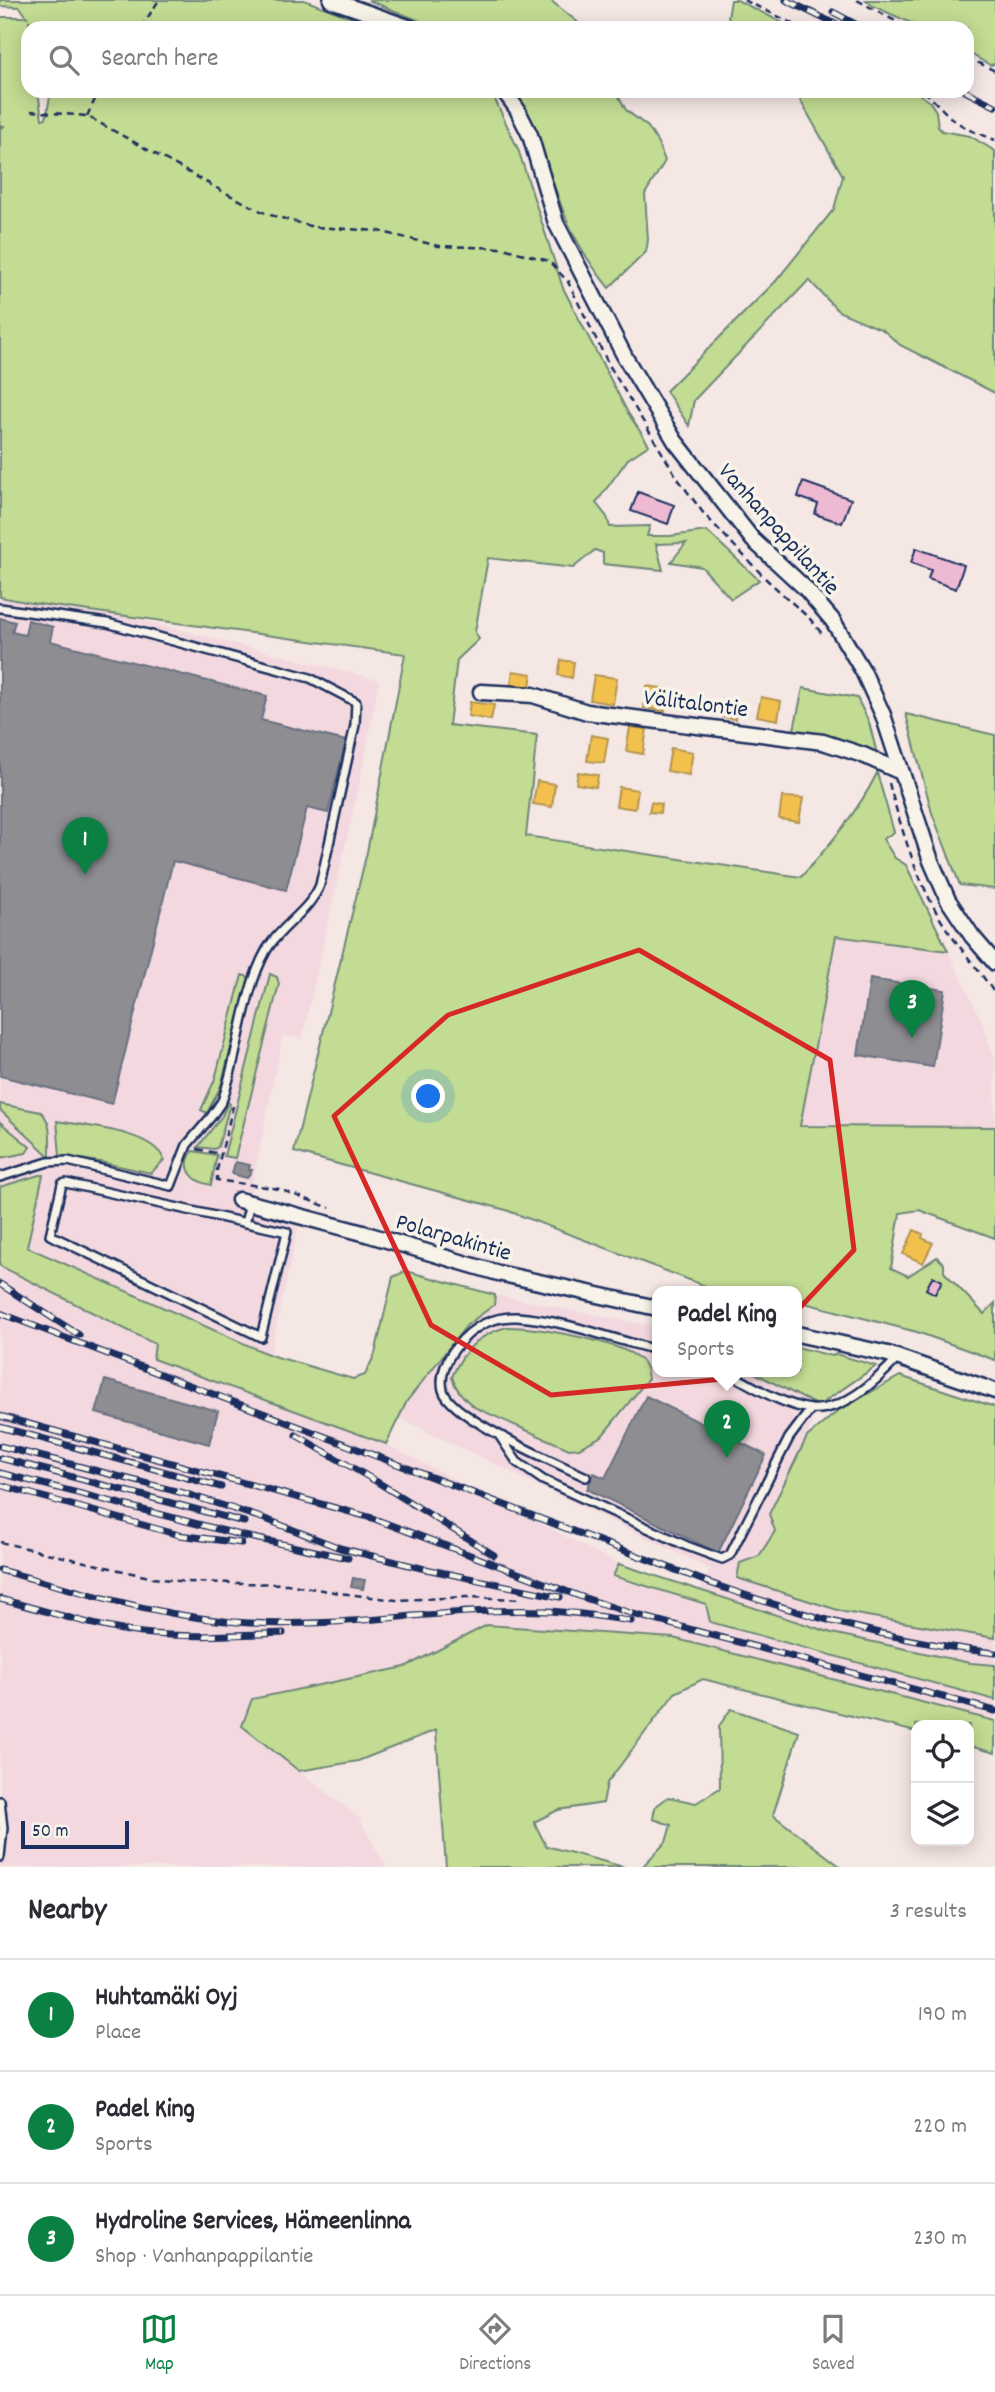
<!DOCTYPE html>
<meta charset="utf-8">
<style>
:root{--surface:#fff;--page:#f7f7f7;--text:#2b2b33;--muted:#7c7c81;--line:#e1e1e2;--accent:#0b8043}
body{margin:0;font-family:Dekko,sans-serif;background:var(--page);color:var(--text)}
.controls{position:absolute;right:21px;bottom:21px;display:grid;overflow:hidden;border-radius:14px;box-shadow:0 4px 18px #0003}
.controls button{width:63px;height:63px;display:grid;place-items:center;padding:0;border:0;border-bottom:2px solid var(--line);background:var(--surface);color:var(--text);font:35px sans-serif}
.scale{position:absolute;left:21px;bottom:18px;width:108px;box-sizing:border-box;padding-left:7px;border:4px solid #1b2f5e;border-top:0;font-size:19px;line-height:24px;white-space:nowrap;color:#1b2f5e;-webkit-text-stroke:5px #f7f3e8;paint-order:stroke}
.you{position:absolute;left:429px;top:1097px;width:24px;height:24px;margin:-18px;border:5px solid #fff;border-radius:50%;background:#1a73e8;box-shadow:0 0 0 10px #1a73e833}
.badge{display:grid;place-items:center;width:46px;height:46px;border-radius:50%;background:var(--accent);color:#fff;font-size:23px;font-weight:700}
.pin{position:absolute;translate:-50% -58px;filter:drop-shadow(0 2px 4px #0008)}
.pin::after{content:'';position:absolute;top:37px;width:24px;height:21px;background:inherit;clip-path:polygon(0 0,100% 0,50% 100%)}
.popup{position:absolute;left:652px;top:1286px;width:150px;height:91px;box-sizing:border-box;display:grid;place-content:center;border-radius:14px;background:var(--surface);filter:drop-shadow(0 2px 5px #0005);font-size:23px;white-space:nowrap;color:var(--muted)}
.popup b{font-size:26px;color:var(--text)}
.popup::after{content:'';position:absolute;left:50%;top:100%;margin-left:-14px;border:14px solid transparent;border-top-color:var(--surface)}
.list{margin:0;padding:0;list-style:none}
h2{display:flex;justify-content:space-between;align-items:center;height:91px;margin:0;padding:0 28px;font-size:30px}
h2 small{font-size:23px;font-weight:400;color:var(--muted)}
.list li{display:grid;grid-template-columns:46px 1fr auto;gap:21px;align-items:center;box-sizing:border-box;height:112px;padding:0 28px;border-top:2px solid var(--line)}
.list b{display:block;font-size:26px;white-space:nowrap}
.list p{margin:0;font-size:23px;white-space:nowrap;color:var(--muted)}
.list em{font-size:23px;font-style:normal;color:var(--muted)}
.icon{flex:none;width:38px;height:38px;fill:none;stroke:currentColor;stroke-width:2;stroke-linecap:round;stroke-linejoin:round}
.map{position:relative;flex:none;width:995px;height:1867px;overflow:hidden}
.search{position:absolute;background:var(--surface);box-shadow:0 4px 18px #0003;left:21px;right:21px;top:21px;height:77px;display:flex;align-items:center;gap:18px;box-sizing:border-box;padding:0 24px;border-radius:21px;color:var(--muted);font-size:26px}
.sheet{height:427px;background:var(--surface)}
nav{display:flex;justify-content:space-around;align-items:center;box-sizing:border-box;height:98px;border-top:2px solid var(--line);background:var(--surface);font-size:19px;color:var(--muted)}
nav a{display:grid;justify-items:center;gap:4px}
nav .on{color:var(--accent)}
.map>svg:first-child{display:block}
.built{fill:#f3d9df}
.green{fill:#c2dc93;stroke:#6e8678;stroke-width:2}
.homes{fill:#f2c14e;stroke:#b29553;stroke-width:2}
.industry{fill:#8d8d92;stroke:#6b7182;stroke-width:2}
.building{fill:#eeb9d3;stroke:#1b2f5e;stroke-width:2}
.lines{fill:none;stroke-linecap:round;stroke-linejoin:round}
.lane-casing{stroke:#1b2f5e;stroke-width:12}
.street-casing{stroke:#1b2f5e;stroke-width:19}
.path{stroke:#1b2f5e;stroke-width:2.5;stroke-dasharray:7 5;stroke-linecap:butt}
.lane{stroke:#f7f3e8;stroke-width:7}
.street{stroke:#f7f3e8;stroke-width:14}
.rail-casing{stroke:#1b2f5e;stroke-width:7}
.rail{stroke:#f7f3e8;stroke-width:4.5;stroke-dasharray:13;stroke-linecap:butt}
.marked{fill:none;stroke:#d62828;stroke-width:5;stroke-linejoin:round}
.labels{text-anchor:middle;stroke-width:7;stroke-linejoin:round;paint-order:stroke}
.street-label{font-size:24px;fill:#1b2f5e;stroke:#f7f3e8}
</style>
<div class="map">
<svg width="995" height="1867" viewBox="0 0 995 1867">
<rect width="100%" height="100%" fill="#f5e7e4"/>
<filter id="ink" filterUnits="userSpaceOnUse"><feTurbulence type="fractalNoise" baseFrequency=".0143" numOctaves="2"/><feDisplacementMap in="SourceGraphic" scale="14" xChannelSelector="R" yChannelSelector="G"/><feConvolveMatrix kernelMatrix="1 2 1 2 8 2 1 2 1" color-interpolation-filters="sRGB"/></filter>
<g filter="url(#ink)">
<path class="built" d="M0 597 120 615 379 680 364 763 302 1039 283 1036 247 1210 299 1224 270 1355 27 1247 0 1231Z
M836 936 948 951 984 1026 995 1060V1127H800Z
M0 1266 156 1344 153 1359 386 1444 619 1564 614 1576 706 1604 710 1623 995 1700V1721L673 1638 487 1625 405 1667 252 1699 242 1726 359 1818 386 1867H0Z
M495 1295 657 1327V1372H753L818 1406 807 1437 769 1514 775 1531 759 1556 737 1578 844 1612 995 1638V1665L970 1663 832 1633 700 1590 710 1569 399 1418 407 1401 467 1325 494 1305Z"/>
<path class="green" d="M0 0H304L380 28H33L29 20 28 91H38L42 119 46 118 50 97 47 91H491L518 149 563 288 628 413 649 445 628 459 596 503 607 517 610 527 650 526 647 536H670L707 531 759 580 731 599 702 567 671 562 686 543 656 544 663 570 603 564V553L595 550 573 568 488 558 475 632 479 639 457 660 449 725 537 735 526 836 801 877C830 844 858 812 877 773L894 832 883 839 895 858 906 865 948 951 836 936 800 1126 995 1127V1238L919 1210 900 1213 891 1268 908 1276 937 1257 944 1264V1272L984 1314 995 1303V1360L917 1332 797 1301V1292H721L506 1210 294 1152 367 852 405 654 31 603 0 597V128L5 126H0V17H27L20 7 0 6Z
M368 0H550L585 28H437Z
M731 0H737L793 28H735L728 18Z
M866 0H995V64L990 65 967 52V28H922L873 6Z
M515 91H616L626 110 648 127 658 143 665 161 645 194 648 240 646 252 609 288C592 267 577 244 566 218 548 175 541 131 515 91Z
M795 91H915L930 102 936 111 938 127 942 131 970 136 995 151V393L900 345 883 330 838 311 809 280 694 400 689 426 666 391 776 281 834 209 843 176Z
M803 688 857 698 869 722 878 758 793 734Z
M906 714 995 735V889L960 885 932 813Z
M270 974 277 977 279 984 235 1158 224 1156Z
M242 975 249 977 221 1086 207 1113 201 1110 215 1079Z
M228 1102 230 1104 218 1147 214 1149 198 1147 222 1116Z
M0 1104 41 1112C52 1122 50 1140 50 1155H48L0 1110Z
M57 1121C84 1126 154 1131 164 1160L151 1173 100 1162 60 1156Z
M0 1122 30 1147 26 1153 0 1158Z
M193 1151 217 1155 211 1185C193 1182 180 1168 193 1151Z
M39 1175H43L27 1247 270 1355 353 1379 365 1375 375 1354 393 1277 406 1271 495 1295 494 1305 467 1325 407 1401 386 1444 153 1359 155 1344 0 1266V1187Z
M507 1327C535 1327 619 1341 640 1359 646 1364 647 1371 648 1379L602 1436 579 1448 569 1449 476 1408C465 1400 456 1391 452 1377 463 1350 479 1334 507 1327Z
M797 1347 832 1356 836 1354 876 1366 818 1406 753 1372H797Z
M900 1376 995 1407V1638L844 1612 737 1578 740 1563 759 1556 775 1531 769 1514 807 1437 839 1410Z
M619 1564 832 1633 970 1663 995 1665V1700L710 1622 706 1604 613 1576Z
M487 1625 673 1638 995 1721V1753L969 1746V1725H916V1732L703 1679 675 1693 607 1783 603 1803 558 1810 534 1822 546 1846 624 1867H446L436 1730 358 1761 299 1771 242 1726 252 1699 405 1667Z
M731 1709 799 1732 773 1815 841 1867H642L666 1842 671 1825 653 1819 655 1807 668 1797 696 1803 720 1788 719 1726Z"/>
<path class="homes" d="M561 660 574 662 572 678 558 675Z
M513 671 532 674 529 692 510 689Z
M594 675 617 678 613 704 590 700Z
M647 686 668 689 665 711 644 708Z
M761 697 781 701 778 720 757 716Z
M470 702 494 705 491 720 468 716Z
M725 703 737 704 735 719 722 717Z
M630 727 647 729 643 754 626 751Z
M591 735 608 738 604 763 587 761Z
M671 748 693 752 689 775 667 771Z
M578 772 598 775 596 787 576 784Z
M537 781 555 784 552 807 533 804Z
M619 787 638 790 635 809 616 806Z
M782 797 803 798 799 822 779 819Z
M651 802 661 804 660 813 649 812Z
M914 1230 923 1234 922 1238 933 1243 923 1263 903 1254Z"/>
<path class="industry" d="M0 618 15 622 12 632 25 635 28 620 53 627 50 641 267 696 261 720 346 741 328 813 307 808 286 890 173 861 112 1104 0 1076Z
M870 979 945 990 933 1067 858 1055Z
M235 1162 250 1165 249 1170H252L247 1178 232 1174Z
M105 1380 218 1411 209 1444 96 1413Z
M646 1396 766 1455 718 1553 587 1489 594 1473 605 1478Z
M353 1578 365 1580 363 1589 351 1587Z"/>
<path class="building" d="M803 482 851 499 842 523 815 514 818 504 798 497Z
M638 492 674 505 668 524 631 511Z
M916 548 964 565 956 589 928 579 931 570 911 563Z
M933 1276 942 1281 935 1294 926 1289Z"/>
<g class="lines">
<defs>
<path id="lane" d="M0 608 107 623 310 678 356 702 355 725 320 885C309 912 280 926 266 951 243 992 239 1055 222 1101L211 1117 187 1145 171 1186 68 1161 48 1162 0 1177
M66 1183 287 1232 261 1337 50 1235 62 1184Z
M245 1223 250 1203
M727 1372C751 1385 784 1406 811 1409 844 1412 878 1379 898 1358
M499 1435 517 1462 543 1480 687 1546 722 1559 730 1555 789 1438 811 1409
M586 1477C557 1463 450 1418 443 1390 439 1374 448 1357 457 1346 472 1327 493 1316 517 1317 565 1320 611 1339 657 1350
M0 1801 3 1828 0 1857"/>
<path id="street" d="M331 0 411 28
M504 91 517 109 530 135 556 223 626 359 675 441 753 540 805 588 833 621 863 671 883 715 931 861 948 900 972 936 995 963
M481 692 533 695 587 712 823 742 863 755 901 772
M239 1200 363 1233 498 1273 657 1308
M797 1334 888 1354 995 1391"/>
</defs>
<use href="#lane" class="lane-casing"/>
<use href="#street" class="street-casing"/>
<path class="path" d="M744 0 802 28
M857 0 908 28
M141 28 159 0
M967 57 995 71
M924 91 953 120 970 130 995 140
M31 111 87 116 222 191 267 214 314 227 379 231 438 246 503 248 549 261 568 282
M87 116 99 91
M570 281 568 282 609 365 678 479 704 514 766 579 810 619 823 635
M889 783C901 828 915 874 938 915 954 943 977 966 995 994
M233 1106 217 1170V1180L279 1189 330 1208
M197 1149 221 1154
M0 1542 153 1578 187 1582 287 1584 339 1593 396 1600 466 1597 522 1599"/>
<use href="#lane" class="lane"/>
<use href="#street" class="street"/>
<defs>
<path id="rail" d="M786 0 843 28
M833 12 863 28
M965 91 995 106
M0 1284 79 1335
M0 1313 707 1582C800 1615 896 1642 995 1653
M0 1416 372 1518 579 1596 633 1614 995 1711
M0 1427 221 1487
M296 1435 379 1483 494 1555
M0 1446 187 1494 268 1520 340 1548 421 1568 560 1597
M0 1458 244 1522
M0 1473 244 1536 348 1558
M0 1485 179 1535 241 1543
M0 1570C82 1592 164 1618 249 1623 348 1628 447 1607 546 1611 575 1612 603 1617 631 1621
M0 1599C47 1611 94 1627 142 1633 189 1638 236 1635 283 1633"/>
</defs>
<use href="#rail" class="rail-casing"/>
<use href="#rail" class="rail"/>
</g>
</g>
<path class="marked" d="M639 950 830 1060 854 1250 734 1378 551 1395 431 1325 334 1116 448 1015Z"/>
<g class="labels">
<g class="street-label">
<text transform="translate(780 528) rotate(48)" y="8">Vanhanpappilantie</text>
<text transform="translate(696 702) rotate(7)" y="8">Välitalontie</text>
<text transform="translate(454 1236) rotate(16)" y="8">Polarpakintie</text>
</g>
</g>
</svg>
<div class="controls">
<button><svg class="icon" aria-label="locate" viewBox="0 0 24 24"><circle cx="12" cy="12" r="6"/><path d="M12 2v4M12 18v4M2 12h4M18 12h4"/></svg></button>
<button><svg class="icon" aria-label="layers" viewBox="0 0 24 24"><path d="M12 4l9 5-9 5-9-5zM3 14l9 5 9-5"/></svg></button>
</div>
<div class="scale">50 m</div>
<div class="you"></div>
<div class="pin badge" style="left:85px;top:875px">1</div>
<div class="pin badge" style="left:727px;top:1458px">2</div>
<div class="popup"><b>Padel King</b>Sports</div>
<div class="pin badge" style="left:912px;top:1038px">3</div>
<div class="search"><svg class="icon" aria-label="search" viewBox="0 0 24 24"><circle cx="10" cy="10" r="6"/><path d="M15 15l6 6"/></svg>Search here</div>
</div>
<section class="sheet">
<h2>Nearby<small>3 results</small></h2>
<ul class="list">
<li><span class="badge">1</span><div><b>Huhtamäki Oyj</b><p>Place</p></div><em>190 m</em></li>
<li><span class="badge">2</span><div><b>Padel King</b><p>Sports</p></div><em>220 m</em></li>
<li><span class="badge">3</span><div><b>Hydroline Services, Hämeenlinna</b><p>Shop · Vanhanpappilantie</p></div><em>230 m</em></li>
</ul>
</section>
<nav>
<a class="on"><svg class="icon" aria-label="map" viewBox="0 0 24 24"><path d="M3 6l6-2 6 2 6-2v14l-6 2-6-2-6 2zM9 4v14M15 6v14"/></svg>Map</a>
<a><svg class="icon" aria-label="directions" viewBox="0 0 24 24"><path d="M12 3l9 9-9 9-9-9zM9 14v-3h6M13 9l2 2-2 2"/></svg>Directions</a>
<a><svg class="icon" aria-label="saved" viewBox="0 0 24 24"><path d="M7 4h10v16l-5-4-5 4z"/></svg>Saved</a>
</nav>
